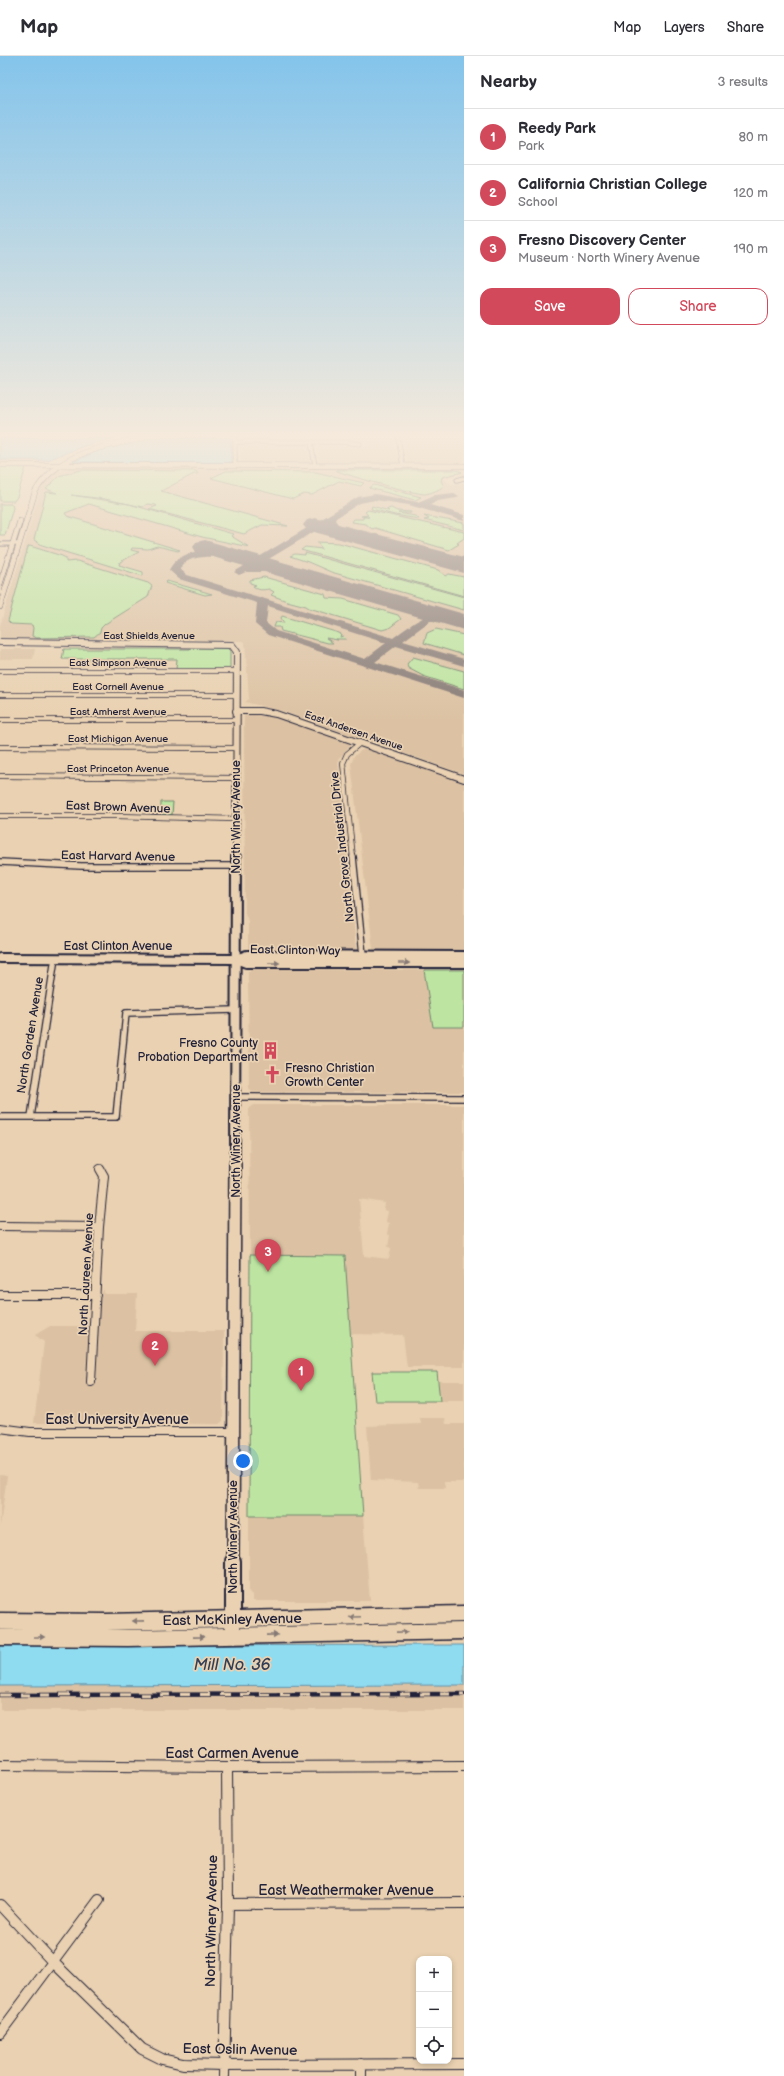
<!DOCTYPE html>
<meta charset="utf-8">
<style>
:root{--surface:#fff;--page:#f2f2f3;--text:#2b2b33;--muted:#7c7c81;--line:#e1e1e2;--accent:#d1495b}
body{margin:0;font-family:"Balsamiq Sans",sans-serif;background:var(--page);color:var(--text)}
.controls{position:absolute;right:12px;bottom:12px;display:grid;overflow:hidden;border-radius:8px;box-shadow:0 2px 6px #0003}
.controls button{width:36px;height:36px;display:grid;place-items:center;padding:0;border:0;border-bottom:1px solid var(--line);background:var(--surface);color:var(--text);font:20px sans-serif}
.you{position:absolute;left:243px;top:1405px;width:14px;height:14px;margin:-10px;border:3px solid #fff;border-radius:50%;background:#1a73e8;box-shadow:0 0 0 6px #1a73e833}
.badge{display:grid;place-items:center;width:26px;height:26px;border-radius:50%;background:var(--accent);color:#fff;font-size:13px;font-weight:700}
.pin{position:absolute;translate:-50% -33px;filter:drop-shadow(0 1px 2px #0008)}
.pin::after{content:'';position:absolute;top:21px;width:14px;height:12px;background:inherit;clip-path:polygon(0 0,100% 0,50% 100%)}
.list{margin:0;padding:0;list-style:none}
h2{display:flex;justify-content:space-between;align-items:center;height:52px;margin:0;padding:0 16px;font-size:17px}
h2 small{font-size:13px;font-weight:400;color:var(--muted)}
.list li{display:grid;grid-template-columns:26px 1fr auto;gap:12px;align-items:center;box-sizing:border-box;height:56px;padding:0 16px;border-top:1px solid var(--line)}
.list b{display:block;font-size:15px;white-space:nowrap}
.list p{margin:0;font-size:13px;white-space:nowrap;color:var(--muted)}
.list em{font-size:13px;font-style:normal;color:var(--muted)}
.actions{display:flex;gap:8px;padding:12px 16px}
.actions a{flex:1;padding:9px 0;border:1px solid var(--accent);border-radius:12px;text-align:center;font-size:14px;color:var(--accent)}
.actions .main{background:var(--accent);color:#fff}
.icon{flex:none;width:22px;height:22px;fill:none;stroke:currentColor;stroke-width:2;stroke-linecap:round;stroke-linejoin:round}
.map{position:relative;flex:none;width:464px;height:2020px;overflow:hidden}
header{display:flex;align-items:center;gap:24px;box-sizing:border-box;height:56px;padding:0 20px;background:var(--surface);border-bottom:1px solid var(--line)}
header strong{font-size:19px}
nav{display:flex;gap:22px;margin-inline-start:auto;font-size:14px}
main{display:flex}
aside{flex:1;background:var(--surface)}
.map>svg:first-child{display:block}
.built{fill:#dcc2a3;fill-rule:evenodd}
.green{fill:#bde5a1;stroke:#70846e}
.water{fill:#8fdbf0;stroke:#6391a8}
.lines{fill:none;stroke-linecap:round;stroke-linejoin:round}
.taxiway{fill:#867a76;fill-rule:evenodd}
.runway{fill:#867a76;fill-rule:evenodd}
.street-far4-casing{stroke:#22223b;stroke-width:5}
.street-far3-casing{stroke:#22223b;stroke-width:6}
.street-far2-casing{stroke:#22223b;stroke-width:8}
.street-far1-casing{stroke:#22223b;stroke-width:10}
.street-casing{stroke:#22223b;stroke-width:12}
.secondary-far4-casing{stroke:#22223b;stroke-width:6}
.secondary-far3-casing{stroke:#22223b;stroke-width:8}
.secondary-far2-casing{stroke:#22223b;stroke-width:12}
.secondary-far1-casing{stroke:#22223b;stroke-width:14}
.secondary-casing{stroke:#22223b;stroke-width:18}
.primary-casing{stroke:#22223b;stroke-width:19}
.street-far4{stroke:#e9d1b1;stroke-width:3.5}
.street-far3{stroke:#e9d1b1;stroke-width:4.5}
.street-far2{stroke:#e9d1b1;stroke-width:5.5}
.street-far1{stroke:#e9d1b1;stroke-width:8}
.street{stroke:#e9d1b1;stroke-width:10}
.secondary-far4{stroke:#e9d1b1;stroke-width:5}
.secondary-far3{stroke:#e9d1b1;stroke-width:6}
.secondary-far2{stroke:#e9d1b1;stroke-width:8}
.secondary-far1{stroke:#e9d1b1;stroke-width:11}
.secondary{stroke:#e9d1b1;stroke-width:14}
.primary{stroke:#e9d1b1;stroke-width:16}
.rail-casing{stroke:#22223b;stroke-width:4.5}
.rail{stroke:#e9d1b1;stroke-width:3;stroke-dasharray:10;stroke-linecap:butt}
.oneway{fill:#867a76}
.labels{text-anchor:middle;stroke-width:3.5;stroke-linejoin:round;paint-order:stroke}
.far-street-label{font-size:10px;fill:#22223b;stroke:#e9d1b1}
.street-label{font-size:12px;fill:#22223b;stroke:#e9d1b1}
.poi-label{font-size:12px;fill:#22223b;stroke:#e9d1b1;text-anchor:end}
.near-street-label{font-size:14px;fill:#22223b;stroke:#e9d1b1}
.near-water-label{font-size:16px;font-style:italic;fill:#323e56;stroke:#e9d1b1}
</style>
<header>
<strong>Map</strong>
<nav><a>Map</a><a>Layers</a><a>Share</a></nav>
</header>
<main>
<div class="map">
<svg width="464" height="2020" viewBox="0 0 464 2020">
<rect width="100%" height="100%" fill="#e9d1b1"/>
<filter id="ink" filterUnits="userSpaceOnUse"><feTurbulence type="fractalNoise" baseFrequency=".025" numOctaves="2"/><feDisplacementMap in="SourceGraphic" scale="8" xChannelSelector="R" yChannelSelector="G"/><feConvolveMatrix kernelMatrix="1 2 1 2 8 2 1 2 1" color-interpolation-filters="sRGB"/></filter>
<g filter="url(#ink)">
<path class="built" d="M240 382H394V389L399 407H320L317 388H349L361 392 370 389 369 387 365 385 241 384Z
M403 382H461L464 390V408L408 407 403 390Z
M305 387 308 388 310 407H241L240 388Z
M75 411 464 412V419L450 420 444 423 451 428 464 427V718L282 655 245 646 249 643 245 586 242 585 106 584V582H97V584H0V570L40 435 45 426 55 416Z
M0 593H35L33 603H0Z
M247 658 275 661 351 688 338 704 356 893 353 895H251L248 893V865L245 857 244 660Z
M366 693 464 727V895H376L373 893 351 708 354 700 362 694Z
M252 913 424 914 433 971H464V1036H253L249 1032 248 916Z
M253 1049H464V1311H407L403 1279 350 1278 344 1200 250 1199 249 1052ZM359 1143 385 1147 384 1154 388 1155 386 1166 389 1167 387 1178 390 1179 388 1191 391 1192 389 1203 364 1200Z
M104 1233V1238H137L135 1275H224L223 1365 219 1368 34 1367 44 1286 35 1279 50 1270H80V1274L90 1275 93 1245 100 1240Z
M438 1325H464V1345H440Z
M420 1362H445L446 1368H464V1426H444L445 1432H419L418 1426 371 1424 367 1370 421 1368Z
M0 1419 7 1420 0 1470Z
M249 1460H363L370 1545H253V1540L249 1536Z
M464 1629V1654H0V1630Z"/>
<path class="green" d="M0 411H26L17 441 14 445H0Z
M81 414 196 415 198 418H194L161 435 288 470 262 469 244 478 149 453 157 450 156 449 147 448 143 451 105 443 71 439 129 448 233 478 231 480 249 491 202 481 89 448 65 457 67 460 180 494 178 495 157 490 148 493 132 492 131 494 139 496 120 506 119 509 143 516V520L42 489 34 484 46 436 57 437 46 433 59 420Z
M456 414 462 416 442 421 441 425 444 430C439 434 431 437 425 438 416 438 343 419 336 414Z
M226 415 315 416 364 427 361 430 339 425 312 439 304 438 293 443 211 422Z
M374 429 421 441 415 444 369 432Z
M0 448H12L13 452 5 479H0Z
M372 450 389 455 387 453 391 452 397 455 411 456V457H398L415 460 419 463 395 459 371 453Z
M368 454 464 476V482L457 487 459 488 449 494 375 472 372 473 366 468 352 466 354 463H363V461H369L361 460 368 459 365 456Z
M424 460 464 467V474L424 464 429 463Z
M317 486 339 487 438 514 446 520 449 518 464 521V540L301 494 305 491 322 493Z
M30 490 62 500 66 502V506L77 505 148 527 152 530 148 541 105 568 101 572 100 576 94 581 36 582 32 580 33 572 32 569 11 568 8 565 28 491Z
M305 497 464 541V554L331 516 308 506 290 500 295 498 305 499Z
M264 521 325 538 326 542 343 543 398 559 401 563 389 572 382 574 309 552 306 550 287 545 271 539 274 536 269 533C262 534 259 535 253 530L256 529 250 527V524Z
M167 525 212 538 205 539 165 527Z
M282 560 339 577 341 578 340 581 343 580 346 583H336L338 584 326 582 333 587H328L281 575 280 571H274L276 566 284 567 281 562Z
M436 573 464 579V599L424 587 427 577Z
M191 591 227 592 230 595V613H176L177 603H62L64 593H190Z
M413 601 464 615V633L423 620 408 612 407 608Z
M161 746H173L172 759H161Z
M424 914H464V971H433Z
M250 1199 345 1200 363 1460H249Z
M372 1316H437L440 1345H375Z"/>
<path class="water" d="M0 382H115L84 390 47 404H0Z
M152 382H231V406L227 408 73 406 105 392Z
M464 1589V1629L0 1630V1590Z"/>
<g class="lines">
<path class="taxiway" d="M454 437 459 440 457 442 437 445 430 449 464 459V465L409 449 375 444 360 447 336 462 335 464 343 475 341 477H335L327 468 257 510 284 511 288 512 289 514 288 516H246L239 519 234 516 358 441 375 438 418 446 435 439Z
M226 494 231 497 230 499C214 503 189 496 180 513L187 519 393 582C414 567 427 553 454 560L455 562 450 565H430L403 585 464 603V610L396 590 375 606 464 634V642L268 579 255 568 257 547 179 523 169 514C179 494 206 493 226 494ZM268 550 386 587 365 603 276 575 266 567Z"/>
<path class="runway" d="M315 462 464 501V517L307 474 303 469 307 464Z
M205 484 464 558V574L196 496 193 491 196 486Z"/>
<defs>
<path id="street-far4" d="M235 382V409
M398 382 403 410
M235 386H345L360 388
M311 386 315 410
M457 424 464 422
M0 488H19"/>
<path id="street-far3" d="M0 615H236
M0 639H236
M0 664H236
M0 691 236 692
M0 720 236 722
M0 760H116L236 763
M353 802 343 707 347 698 360 687"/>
<path id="street-far2" d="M353 801 363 899
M0 806 81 810H236
M235 1041 464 1042
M0 1061H116L126 957 235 954
M31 1061 55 902"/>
<path id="street-far1" d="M0 1170 99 1171
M0 1239H96
M91 1326 99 1171 104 1120 100 1113
M0 1372 30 1376H234"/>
<path id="street" d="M0 1709 227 1711 464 1710
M228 1848 464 1847
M0 1849 53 1906 142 1993 162 2003 183 2008 224 2009 464 2008
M0 1977 99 1844
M361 2008V2020
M224 2020 228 1848 227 1711"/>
<path id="secondary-far4" d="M0 409 464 410
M0 528 20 465
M0 551 35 436C57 398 103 390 143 382"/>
<path id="secondary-far3" d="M0 586 232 589 237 596 236 802
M236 655H260L276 658 464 723"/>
<path id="secondary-far2" d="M0 902 236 903 247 899 464 900
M236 903 246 907H464
M235 1109 236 801"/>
<path id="secondary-far1" d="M233 1506 235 1108"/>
<path id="secondary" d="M233 1580V1505"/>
<path id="primary" d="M0 1565 106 1566 464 1558
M0 1581 128 1582 464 1575"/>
</defs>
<use href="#street-far4" class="street-far4-casing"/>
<use href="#street-far3" class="street-far3-casing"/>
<use href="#street-far2" class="street-far2-casing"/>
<use href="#street-far1" class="street-far1-casing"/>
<use href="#street" class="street-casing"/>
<use href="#secondary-far4" class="secondary-far4-casing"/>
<use href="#secondary-far3" class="secondary-far3-casing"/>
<use href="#secondary-far2" class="secondary-far2-casing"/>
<use href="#secondary-far1" class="secondary-far1-casing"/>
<use href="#secondary" class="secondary-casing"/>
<use href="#primary" class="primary-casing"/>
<use href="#street-far4" class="street-far4"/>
<use href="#street-far3" class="street-far3"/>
<use href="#street-far2" class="street-far2"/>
<use href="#street-far1" class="street-far1"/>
<use href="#street" class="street"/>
<use href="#secondary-far4" class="secondary-far4"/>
<use href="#secondary-far3" class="secondary-far3"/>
<use href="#secondary-far2" class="secondary-far2"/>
<use href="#secondary-far1" class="secondary-far1"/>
<use href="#secondary" class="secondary"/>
<use href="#primary" class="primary"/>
<defs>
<path id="rail" d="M0 1639 464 1638"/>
</defs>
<use href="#rail" class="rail-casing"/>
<use href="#rail" class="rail"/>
</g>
<defs><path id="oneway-solid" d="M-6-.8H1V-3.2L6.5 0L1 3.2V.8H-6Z"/></defs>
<g class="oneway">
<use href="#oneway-solid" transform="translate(274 907)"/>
<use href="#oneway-solid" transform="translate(404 907)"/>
<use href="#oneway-solid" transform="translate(355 1561) rotate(178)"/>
<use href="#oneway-solid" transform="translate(138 1565) rotate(179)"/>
<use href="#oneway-solid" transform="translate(402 1576) rotate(-1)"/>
<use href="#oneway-solid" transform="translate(272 1579) rotate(-1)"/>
<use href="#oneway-solid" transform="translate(39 1581)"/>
<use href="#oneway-solid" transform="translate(199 1581) rotate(-1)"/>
</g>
</g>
<linearGradient id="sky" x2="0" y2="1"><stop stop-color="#84c4eb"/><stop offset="0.57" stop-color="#f5eadc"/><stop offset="1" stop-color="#f5eadc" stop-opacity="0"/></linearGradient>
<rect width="464" height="665" fill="url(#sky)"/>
<defs>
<symbol id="building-bare" viewBox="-9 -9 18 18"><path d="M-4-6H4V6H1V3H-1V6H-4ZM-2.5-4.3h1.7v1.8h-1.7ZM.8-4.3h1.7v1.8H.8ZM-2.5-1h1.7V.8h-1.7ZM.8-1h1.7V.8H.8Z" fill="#d1495b" stroke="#e9d1b1" stroke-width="2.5" paint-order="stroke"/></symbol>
<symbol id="church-bare" viewBox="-9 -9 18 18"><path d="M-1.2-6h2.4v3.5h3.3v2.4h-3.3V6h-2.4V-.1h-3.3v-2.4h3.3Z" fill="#d1495b" stroke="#e9d1b1" stroke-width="2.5" paint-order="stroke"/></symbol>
</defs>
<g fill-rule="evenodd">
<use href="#building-bare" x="258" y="982" width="25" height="25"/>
<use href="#church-bare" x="260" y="1006" width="25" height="25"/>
</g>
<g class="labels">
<g class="far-street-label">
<text x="149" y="583">East Shields Avenue</text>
<text x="118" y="610">East Simpson Avenue</text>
<text x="118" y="634">East Cornell Avenue</text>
<text x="118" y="659">East Amherst Avenue</text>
<text transform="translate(354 674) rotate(19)" y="4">East Andersen Avenue</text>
<text x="118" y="686">East Michigan Avenue</text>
<text x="118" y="716">East Princeton Avenue</text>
</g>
<g class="street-label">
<text transform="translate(118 751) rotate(2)" y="4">East Brown Avenue</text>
<text transform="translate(236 761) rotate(-90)" y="4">North Winery Avenue</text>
<text transform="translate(342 791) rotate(-96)" y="4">North Grove Industrial Drive</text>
<text transform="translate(118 800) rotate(1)" y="4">East Harvard Avenue</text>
<text x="118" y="894">East Clinton Avenue</text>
<text transform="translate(295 894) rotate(1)" y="4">East Clinton Way</text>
<text transform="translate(30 979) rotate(-81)" y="4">North Garden Avenue</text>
<text transform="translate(236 1085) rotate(-90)" y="4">North Winery Avenue</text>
<text transform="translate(86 1218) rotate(-87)" y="4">North Laureen Avenue</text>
<text transform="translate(233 1481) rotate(-90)" y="4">North Winery Avenue</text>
</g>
<g class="poi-label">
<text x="258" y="991">Fresno County<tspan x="258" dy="14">Probation Department</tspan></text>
<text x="285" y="1016" text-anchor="start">Fresno Christian<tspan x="285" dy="14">Growth Center</tspan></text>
</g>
<g class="near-street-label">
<text x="117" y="1368">East University Avenue</text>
<text transform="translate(232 1563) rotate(-1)" y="5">East McKinley Avenue</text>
<text x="232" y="1702">East Carmen Avenue</text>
<text x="346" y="1839">East Weathermaker Avenue</text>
<text transform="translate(211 1865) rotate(-89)" y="5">North Winery Avenue</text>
<text transform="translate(240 1993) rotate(1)" y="5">East Oslin Avenue</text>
</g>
<g class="near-water-label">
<text x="232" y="1614">Mill No. 36</text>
</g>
</g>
</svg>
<div class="controls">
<button>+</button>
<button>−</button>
<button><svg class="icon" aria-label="locate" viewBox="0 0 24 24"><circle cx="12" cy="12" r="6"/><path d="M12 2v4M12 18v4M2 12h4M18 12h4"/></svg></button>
</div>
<div class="you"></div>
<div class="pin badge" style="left:301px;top:1335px">1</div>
<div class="pin badge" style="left:155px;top:1310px">2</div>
<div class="pin badge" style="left:268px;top:1216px">3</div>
</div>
<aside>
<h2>Nearby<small>3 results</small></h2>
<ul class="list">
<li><span class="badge">1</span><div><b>Reedy Park</b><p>Park</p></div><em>80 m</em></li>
<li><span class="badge">2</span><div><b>California Christian College</b><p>School</p></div><em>120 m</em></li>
<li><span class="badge">3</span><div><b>Fresno Discovery Center</b><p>Museum · North Winery Avenue</p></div><em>190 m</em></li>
</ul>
<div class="actions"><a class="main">Save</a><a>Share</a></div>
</aside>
</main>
